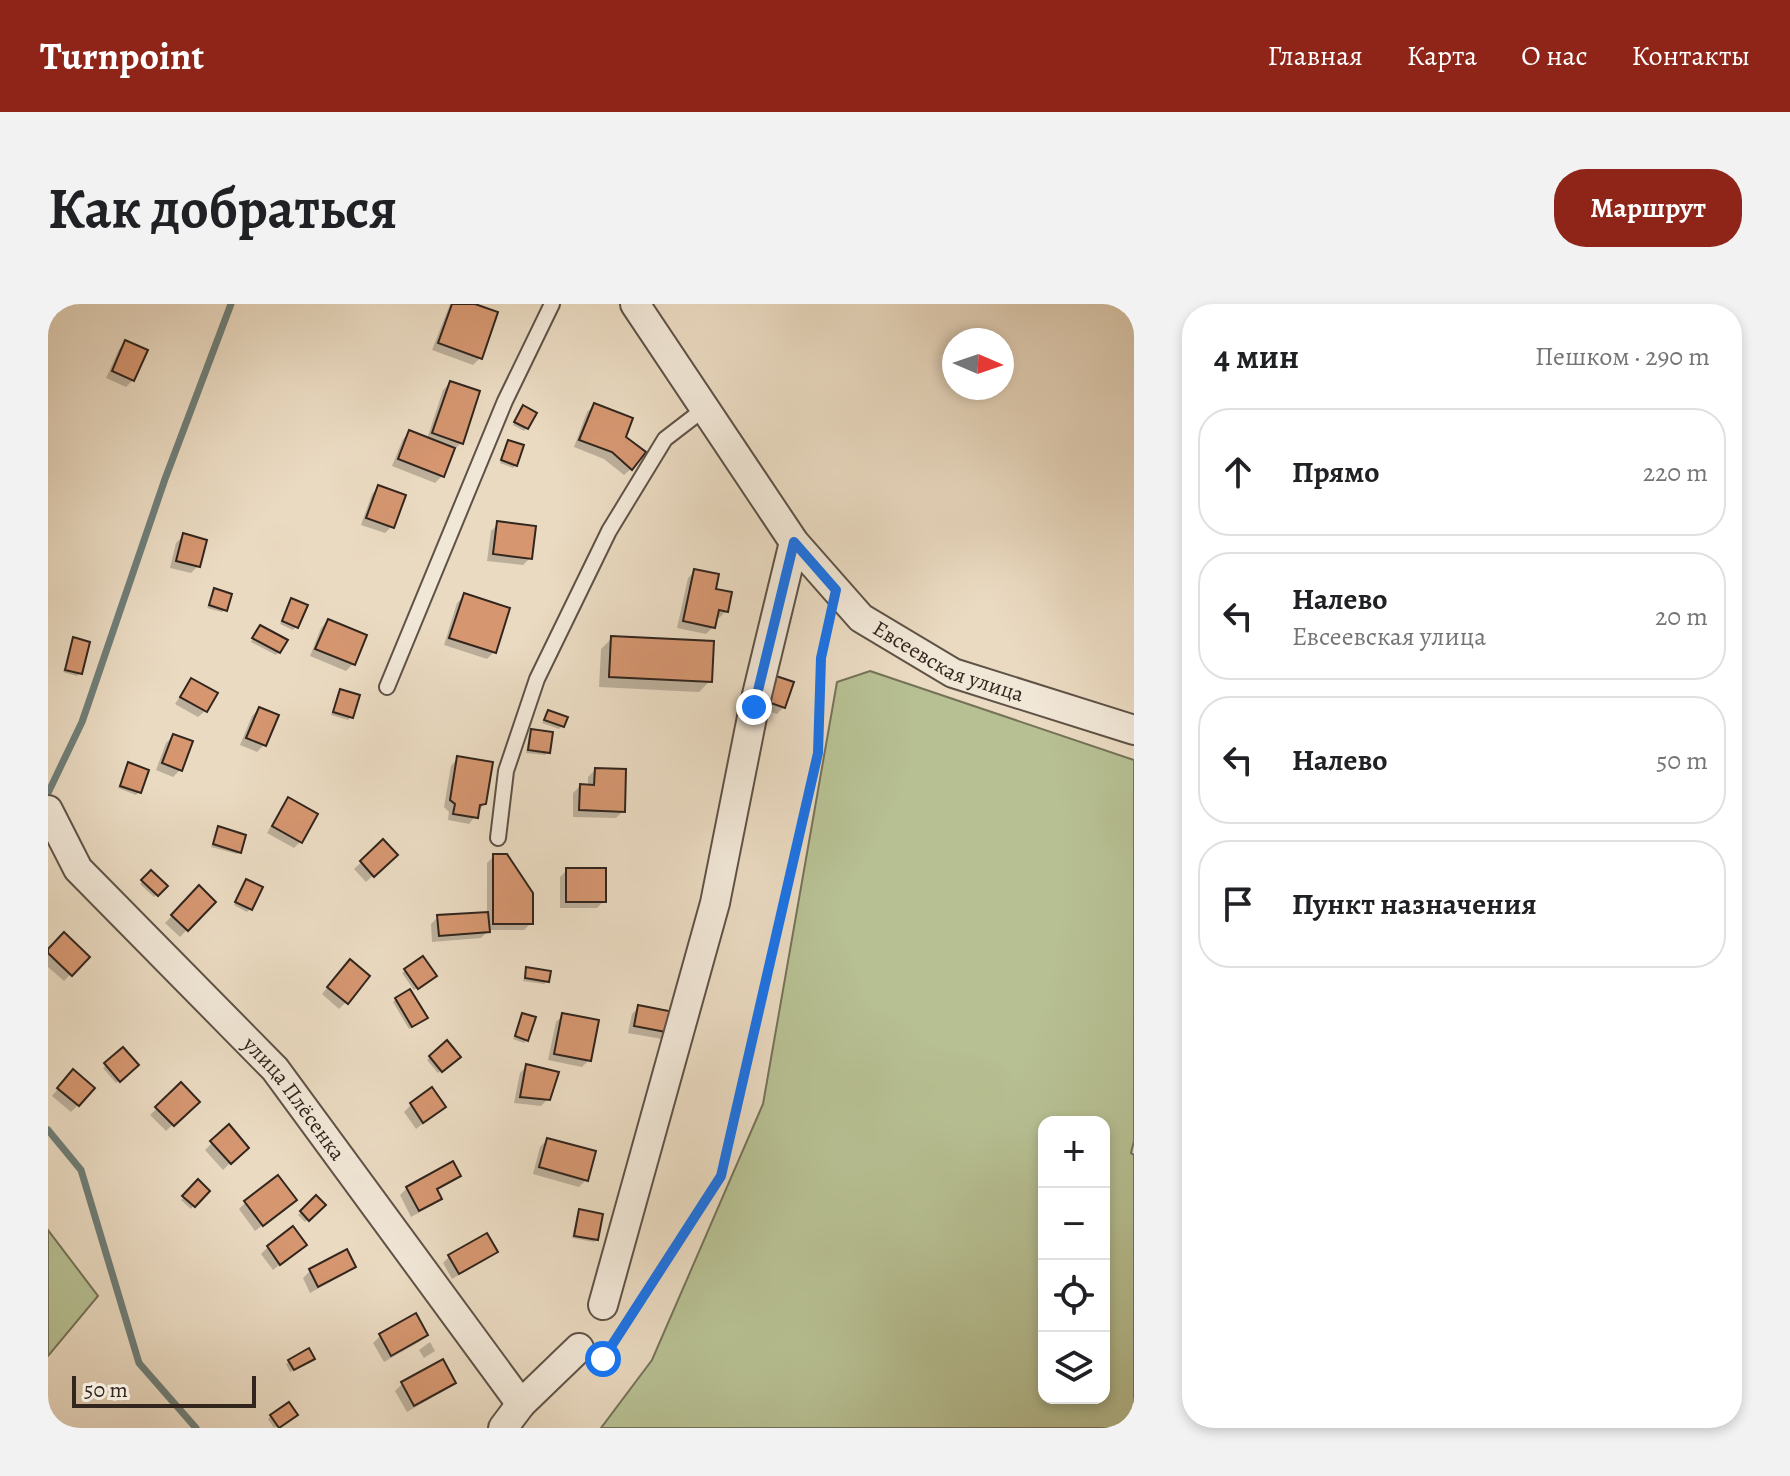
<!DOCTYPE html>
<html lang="ru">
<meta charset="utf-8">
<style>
body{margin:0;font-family:Alegreya,serif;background:#f2f2f2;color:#202124}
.controls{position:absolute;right:24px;bottom:24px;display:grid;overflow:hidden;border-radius:16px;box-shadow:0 4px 12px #0003}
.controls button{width:72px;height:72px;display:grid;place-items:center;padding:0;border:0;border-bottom:2px solid #e0e0e0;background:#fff;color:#202124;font:40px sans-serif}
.compass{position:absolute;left:894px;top:24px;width:72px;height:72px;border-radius:50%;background:#fff;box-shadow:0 4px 12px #0003;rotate:92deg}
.scale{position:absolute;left:24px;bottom:20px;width:184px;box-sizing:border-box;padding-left:8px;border:4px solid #31251d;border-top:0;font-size:22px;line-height:28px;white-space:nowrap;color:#31251d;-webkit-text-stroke:6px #f1e7d7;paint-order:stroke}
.stop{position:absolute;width:24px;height:24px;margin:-18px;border:6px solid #1a73e8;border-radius:50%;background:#fff}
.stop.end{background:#1a73e8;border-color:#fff;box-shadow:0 2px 8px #0008}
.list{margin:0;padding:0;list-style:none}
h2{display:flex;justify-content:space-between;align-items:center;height:104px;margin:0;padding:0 32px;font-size:34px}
h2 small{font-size:26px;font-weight:400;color:#757577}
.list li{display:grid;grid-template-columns:52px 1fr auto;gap:24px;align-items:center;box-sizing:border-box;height:128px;margin:0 16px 16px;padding:0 16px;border:2px solid #e0e0e0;border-radius:32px}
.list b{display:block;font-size:30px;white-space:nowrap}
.list p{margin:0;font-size:26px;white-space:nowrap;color:#757577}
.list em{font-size:26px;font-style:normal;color:#757577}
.icon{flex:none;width:44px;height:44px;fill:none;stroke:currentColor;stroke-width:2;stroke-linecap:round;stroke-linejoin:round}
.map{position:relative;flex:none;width:1086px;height:1124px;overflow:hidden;border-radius:32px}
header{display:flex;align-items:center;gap:48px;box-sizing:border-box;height:112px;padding:0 40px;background:#8f2418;color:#fff}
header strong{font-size:38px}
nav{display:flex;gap:44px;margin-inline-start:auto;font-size:28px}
.intro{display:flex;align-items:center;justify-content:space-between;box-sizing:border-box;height:192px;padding:0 48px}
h1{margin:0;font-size:56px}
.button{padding:20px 36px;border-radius:32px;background:#8f2418;color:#fff;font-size:28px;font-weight:700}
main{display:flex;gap:48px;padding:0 48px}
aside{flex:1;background:#fff;border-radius:32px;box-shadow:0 4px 12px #0003}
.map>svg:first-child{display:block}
.green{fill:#b7c093;stroke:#747258;stroke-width:2;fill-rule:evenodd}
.shadow{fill:#0003}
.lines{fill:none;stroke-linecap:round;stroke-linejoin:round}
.stream{stroke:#6f7e78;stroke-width:7}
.building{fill:#d59670;stroke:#31251d;stroke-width:2}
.service-casing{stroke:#5f5246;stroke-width:18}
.minor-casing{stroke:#5f5246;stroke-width:32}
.path{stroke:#31251d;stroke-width:4;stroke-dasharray:6 4;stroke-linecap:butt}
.service{stroke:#f1e7d7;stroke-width:14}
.minor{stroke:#f1e7d7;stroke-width:28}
.route{stroke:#1a73e8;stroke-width:10}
.labels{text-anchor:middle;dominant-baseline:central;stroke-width:6;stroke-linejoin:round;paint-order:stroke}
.street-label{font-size:22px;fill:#31251d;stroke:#f1e7d7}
</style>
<header>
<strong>Turnpoint</strong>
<nav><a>Главная</a><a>Карта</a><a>О нас</a><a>Контакты</a></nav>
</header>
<div class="intro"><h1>Как добраться</h1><a class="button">Маршрут</a></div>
<main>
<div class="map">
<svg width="1086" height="1124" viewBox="0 0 1086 1124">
<rect width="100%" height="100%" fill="#eadac1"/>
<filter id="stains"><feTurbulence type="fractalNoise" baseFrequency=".0025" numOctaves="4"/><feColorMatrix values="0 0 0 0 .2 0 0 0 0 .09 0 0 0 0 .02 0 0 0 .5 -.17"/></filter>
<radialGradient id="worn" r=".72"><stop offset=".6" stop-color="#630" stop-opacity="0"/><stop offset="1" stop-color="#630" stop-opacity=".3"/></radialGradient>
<g class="green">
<path d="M822,367L1086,456V837L1083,849L1086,851V1124H553L604,1056L715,800L789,378ZM996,818H1056V1094H996Z"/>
<path d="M0,926L50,992L0,1052Z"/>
</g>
<g class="shadow">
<path d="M402,0H421L432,54L425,61L384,46Z"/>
<path d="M78,38L85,76L78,83L58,74L71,45Z"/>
<path d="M402,79L413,139L406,146L394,172L387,179L344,162L355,135L362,128L379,135L395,86Z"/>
<path d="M546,101L575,134L583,165L576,171L556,155L526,143L539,108Z"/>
<path d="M472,107L479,124L476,127L465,121Z"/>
<path d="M461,138L468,161L465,164L452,159Z"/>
<path d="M331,183L344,222L337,229L313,221L324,190Z"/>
<path d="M450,220L482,254L475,261L439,257L443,227Z"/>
<path d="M135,232L150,262L143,269L122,264L128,239Z"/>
<path d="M647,267L665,286L678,307L671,314L668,313L665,323L658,330L629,324L640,274Z"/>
<path d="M167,286L177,306L174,308L159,304Z"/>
<path d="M416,292L446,348L439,355L396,341L409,299Z"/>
<path d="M244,296L248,323L245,326L232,320Z"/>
<path d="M280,317L305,360L298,367L262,352L273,324Z"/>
<path d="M209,326L231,348L228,351L203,338Z"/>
<path d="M564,334L662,377L651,388L551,383L553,345Z"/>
<path d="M26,336L32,369L29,372L15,368Z"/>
<path d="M143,376L157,407L150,413L127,400Z"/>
<path d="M744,379L736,403L729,410L708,403Z"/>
<path d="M292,388L303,413L300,416L283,411Z"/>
<path d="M211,405L228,412L216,441L209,448L192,441L204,412Z"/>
<path d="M500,408L514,422L511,425L494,419Z"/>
<path d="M484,427L500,448L497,451L478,449L481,430Z"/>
<path d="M125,432L132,466L125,473L108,466L118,439Z"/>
<path d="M410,454L437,499L421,520L400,516L401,508L396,503L403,462Z"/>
<path d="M80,461L91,488L88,491L70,484Z"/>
<path d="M547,466L575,507L568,514L525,513V489L532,482H540V473Z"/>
<path d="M241,495L253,537L246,544L219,529L234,502Z"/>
<path d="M171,525L192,548L189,550L163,543Z"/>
<path d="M335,538L347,551L318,578L306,565Z"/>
<path d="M446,552L483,619L476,626H441L433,634L384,638L383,620L390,613L439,610V559Z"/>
<path d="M519,566L556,597L549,604H512V573Z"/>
<path d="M103,569L117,582L106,593L92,580Z"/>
<path d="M196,580L202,605L199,608L186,601Z"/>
<path d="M151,584L166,598L132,633L117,619Z"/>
<path d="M0,647L39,653L16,677L0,663Z"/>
<path d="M295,665L298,698L291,705L274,690Z"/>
<path d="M479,666L499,677L496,680L475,677Z"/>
<path d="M357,667L383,674L366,686L354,669Z"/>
<path d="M348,695L374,717L361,725L345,698Z"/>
<path d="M591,703L621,728L614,735L580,729L584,710Z"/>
<path d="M475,711L479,736L476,739L465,735Z"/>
<path d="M515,711L541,756L534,763L500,756L508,718Z"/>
<path d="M399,739L410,752L390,769L379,756Z"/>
<path d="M75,745L89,761L68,779L55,764Z"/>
<path d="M479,762L500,795L493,802L466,799L472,769Z"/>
<path d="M18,775L30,801L23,808L4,792Z"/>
<path d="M133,781L149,798L118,827L102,811Z"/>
<path d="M363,801L396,803L368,825L356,808Z"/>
<path d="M180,823L199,843L175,866L157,846Z"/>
<path d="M499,836L538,876L531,883L485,870L492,843Z"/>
<path d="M410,872L388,887L392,894L385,901L363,913L352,891L359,884Z"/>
<path d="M150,878L159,887L143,905L133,896Z"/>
<path d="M268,894L275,901L257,918L250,911Z"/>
<path d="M198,898L239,902L207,927L191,905Z"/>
<path d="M532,908L549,935L546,938L524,934L529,911Z"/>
<path d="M256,941L225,966L213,950L220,943Z"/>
<path d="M447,947L440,954L404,975L395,959L401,953Z"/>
<path d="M298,948L306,962L299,969L262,989L255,974L262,967Z"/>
<path d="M378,1031L371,1038L336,1058L325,1039L332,1032Z"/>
<path d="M382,1038L387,1047L376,1054L371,1046Z"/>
<path d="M262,1057L242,1068L238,1060L241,1058Z"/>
<path d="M406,1078L399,1085L359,1108L347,1087L354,1080Z"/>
<path d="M223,1112L244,1114L226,1124L220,1115Z"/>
</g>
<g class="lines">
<g class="stream">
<path d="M0,489L34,418L117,175L183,0"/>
<path d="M0,826L33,866L91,1059L148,1124"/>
</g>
</g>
<g class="building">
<path d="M404,0H427L450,8L434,55L390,39Z"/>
<path d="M77,36L100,46L86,77L64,67Z"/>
<path d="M402,77L432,87L415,140L384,129Z"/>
<path d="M546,99L585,114L578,133L598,148L584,166L564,148L531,136Z"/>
<path d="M475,101L489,109L480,125L466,118Z"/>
<path d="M361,126L407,144L396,173L350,155Z"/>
<path d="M460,136L476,141L469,162L453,156Z"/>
<path d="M330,181L358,191L346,224L318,214Z"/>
<path d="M449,217L488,222L484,255L445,250Z"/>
<path d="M135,229L159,236L152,263L128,257Z"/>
<path d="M646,265L671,270L668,285L684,288L680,308L671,306L667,324L635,317Z"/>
<path d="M166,284L184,290L179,307L161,301Z"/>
<path d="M416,289L462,304L448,349L401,334Z"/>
<path d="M243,294L260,301L250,324L234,317Z"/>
<path d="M280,315L319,331L307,361L267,345Z"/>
<path d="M212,321L240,336L232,349L204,334Z"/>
<path d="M563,332L666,337L664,378L561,373Z"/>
<path d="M25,333L42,338L34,370L17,366Z"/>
<path d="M722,370L746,378L737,404L714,396Z"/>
<path d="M143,374L170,389L159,408L132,393Z"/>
<path d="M292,385L312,391L305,414L285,408Z"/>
<path d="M211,403L231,411L218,442L198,434Z"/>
<path d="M500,406L520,413L516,423L496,416Z"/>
<path d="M483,425L505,428L502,449L480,446Z"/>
<path d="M125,430L145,437L134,467L114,459Z"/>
<path d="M409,452L445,458L438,500L432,501L430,514L405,510L407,500L402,496Z"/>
<path d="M80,458L101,466L93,489L72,482Z"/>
<path d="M547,464L578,465L577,508L531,506L532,480L546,481Z"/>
<path d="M240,493L270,510L254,539L224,522Z"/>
<path d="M170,522L198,531L193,549L165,540Z"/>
<path d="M335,535L350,551L326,573L312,557Z"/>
<path d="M445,550H459L485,589V620H445Z"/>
<rect x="518" y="564" width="40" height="34"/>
<path d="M103,566L120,582L110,592L93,576Z"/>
<path d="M198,575L215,583L204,606L187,598Z"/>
<path d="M151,581L168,598L140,627L123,611Z"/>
<path d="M440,608L442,628L391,632L389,611Z"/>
<path d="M16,628L42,653L24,672L0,649V645Z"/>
<path d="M375,652L389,672L370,685L356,665Z"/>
<path d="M302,655L322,672L300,700L279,683Z"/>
<path d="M478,663L503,667L501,678L477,674Z"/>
<path d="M362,685L380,714L364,723L347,694Z"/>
<path d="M590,701L626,708L623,729L586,722Z"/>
<path d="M474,709L488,713L480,737L467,732Z"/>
<path d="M514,709L551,716L543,757L506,750Z"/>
<path d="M399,736L413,753L394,768L381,752Z"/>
<path d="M75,743L91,761L72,778L56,759Z"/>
<path d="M478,760L511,768L502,796L472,793Z"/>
<path d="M25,765L47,784L31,802L9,784Z"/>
<path d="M133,778L152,798L126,822L107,803Z"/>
<path d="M384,783L398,803L375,819L362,799Z"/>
<path d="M181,820L201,844L183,860L162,837Z"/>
<path d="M499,834L548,847L540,877L491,863Z"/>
<path d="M405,857L413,872L389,885L394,895L371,907L358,883Z"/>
<path d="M230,871L249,896L215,922L196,897Z"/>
<path d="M150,875L162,887L147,903L134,892Z"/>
<path d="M268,891L278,901L261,917L252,907Z"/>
<path d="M531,905L555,910L550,936L526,932Z"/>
<path d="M245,922L259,941L232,961L219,942Z"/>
<path d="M439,929L450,948L411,970L400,951Z"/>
<path d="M299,945L308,963L270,983L261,965Z"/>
<path d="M368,1009L380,1031L343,1052L331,1030Z"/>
<path d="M261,1044L267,1055L246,1066L240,1056Z"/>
<path d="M395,1055L408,1079L366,1102L353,1078Z"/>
<path d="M241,1098L250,1111L231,1124L222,1111Z"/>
</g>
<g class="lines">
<defs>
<g id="service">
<path d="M339,383L457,97L504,0"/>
<path d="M450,534L458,467L489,375L561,227L617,135L656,105"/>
</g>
<g id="minor">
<path id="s1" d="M587,0L746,238L813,314L905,369L1086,426"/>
<path id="s2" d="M0,506L30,565L227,765L473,1100"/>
<path d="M555,1001L667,599L706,403L746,238"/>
<path d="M455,1124L473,1100L531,1044"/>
</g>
</defs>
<use href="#service" class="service-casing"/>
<use href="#minor" class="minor-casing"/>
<path class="path" d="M557,1052L673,872L770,449L773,354L781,319"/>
<use href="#service" class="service"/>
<use href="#minor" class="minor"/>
</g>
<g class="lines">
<path class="route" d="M555,1055L673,872L770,449L773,354L788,286L746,238L706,403"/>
</g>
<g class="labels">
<g class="street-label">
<text stroke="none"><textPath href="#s1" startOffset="486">Евсеевская улица</textPath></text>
<text stroke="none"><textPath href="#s2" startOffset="382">улица Плёсенка</textPath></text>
</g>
</g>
<rect width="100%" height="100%" filter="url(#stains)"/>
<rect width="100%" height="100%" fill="url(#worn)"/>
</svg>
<div class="controls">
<button>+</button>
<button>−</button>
<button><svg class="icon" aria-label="locate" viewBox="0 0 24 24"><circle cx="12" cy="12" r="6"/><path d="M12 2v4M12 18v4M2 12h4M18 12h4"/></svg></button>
<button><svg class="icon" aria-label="layers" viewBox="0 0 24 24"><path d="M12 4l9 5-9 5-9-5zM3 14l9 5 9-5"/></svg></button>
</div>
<svg class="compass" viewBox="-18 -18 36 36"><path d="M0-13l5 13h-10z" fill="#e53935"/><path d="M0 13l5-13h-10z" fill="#757577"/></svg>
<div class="scale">50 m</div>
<div class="stop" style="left:555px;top:1055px"></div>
<div class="stop end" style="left:706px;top:403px"></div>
</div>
<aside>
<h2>4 мин<small>Пешком · 290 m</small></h2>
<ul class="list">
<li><svg class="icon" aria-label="ahead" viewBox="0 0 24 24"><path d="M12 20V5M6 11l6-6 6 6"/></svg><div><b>Прямо</b></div><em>220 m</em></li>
<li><svg class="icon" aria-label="left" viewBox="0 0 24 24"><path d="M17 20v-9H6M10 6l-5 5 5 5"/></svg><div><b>Налево</b><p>Евсеевская улица</p></div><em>20 m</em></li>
<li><svg class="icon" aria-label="left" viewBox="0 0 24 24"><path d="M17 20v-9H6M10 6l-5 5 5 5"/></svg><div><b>Налево</b></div><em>50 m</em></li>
<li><svg class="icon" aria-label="arrive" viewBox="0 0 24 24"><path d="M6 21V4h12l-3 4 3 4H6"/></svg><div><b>Пункт назначения</b></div></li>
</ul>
</aside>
</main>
